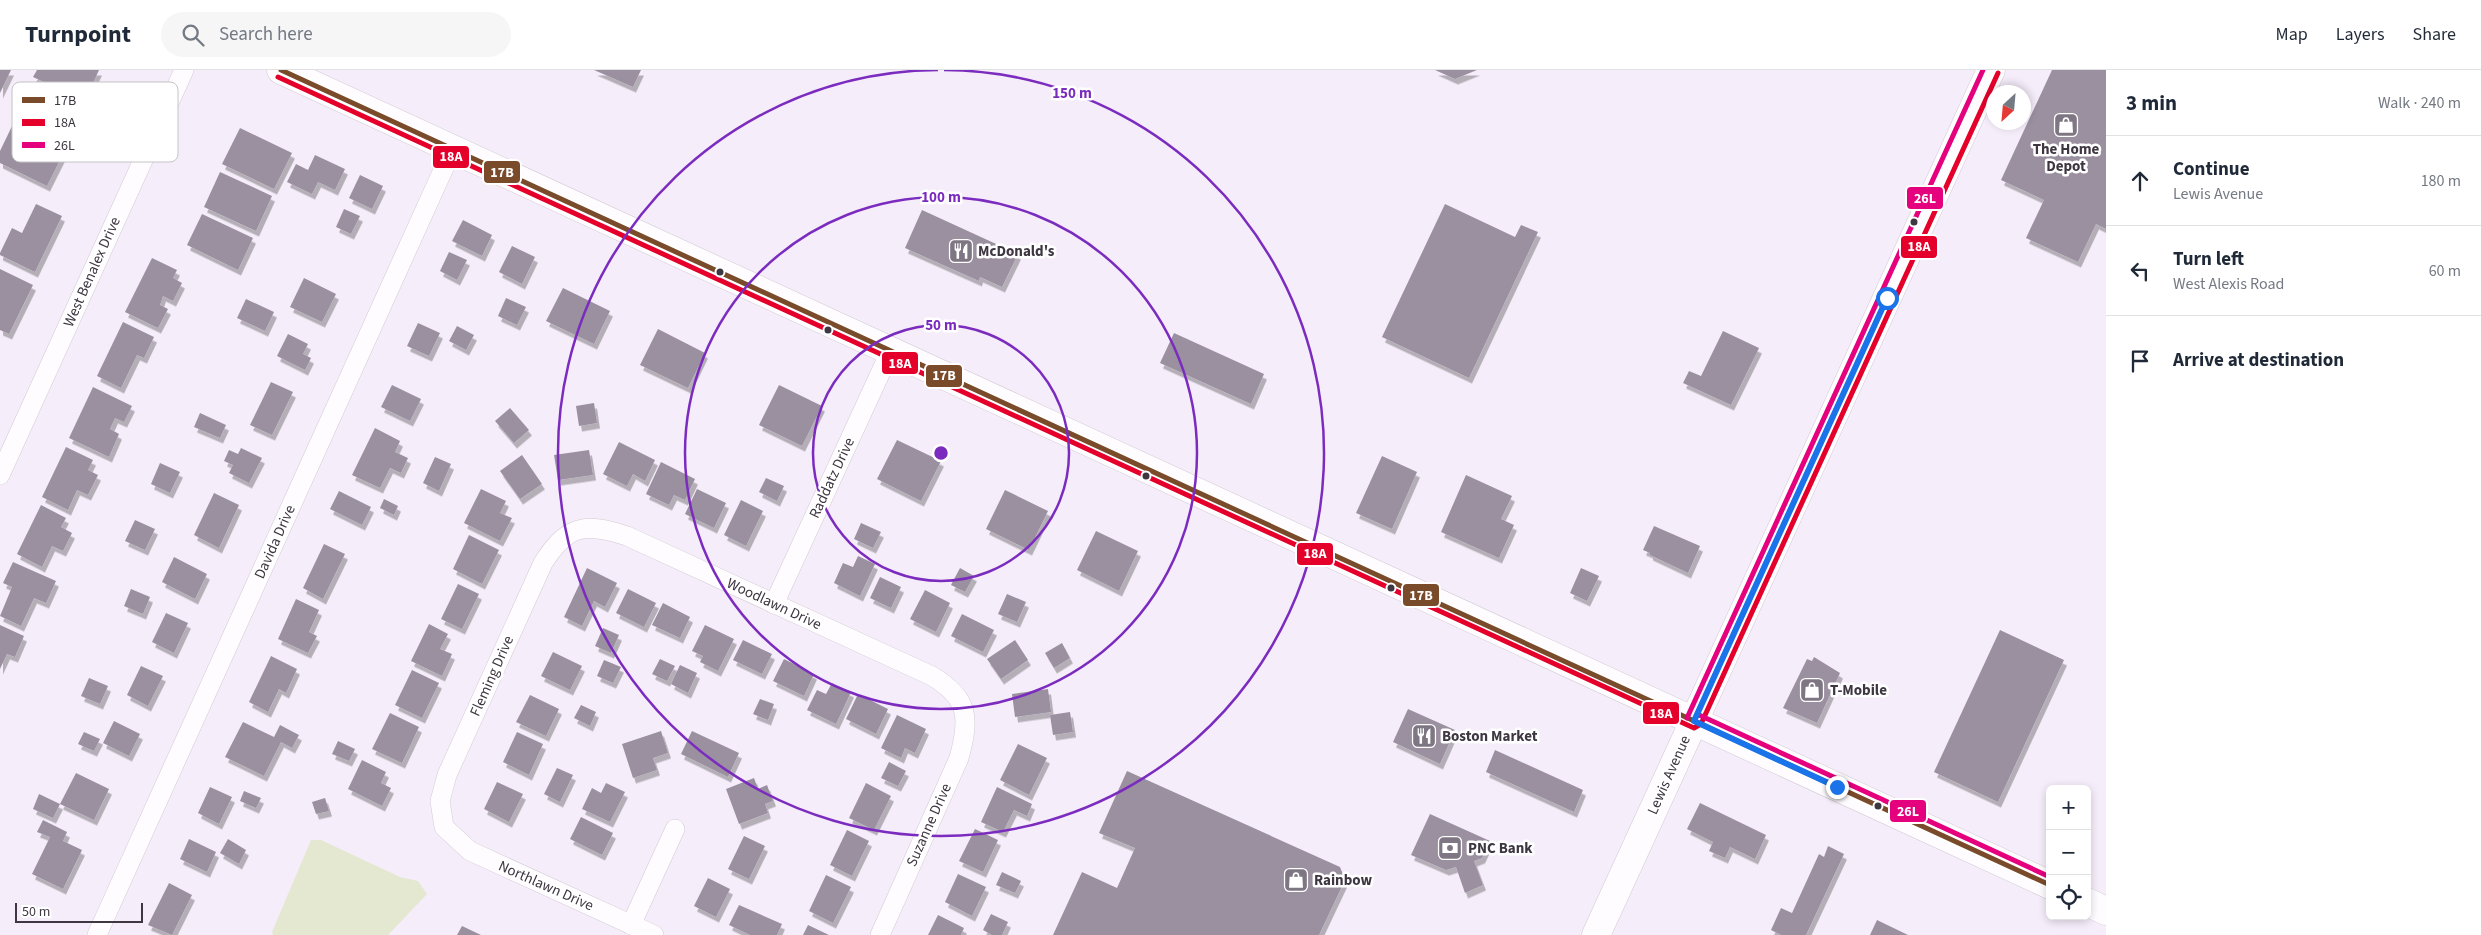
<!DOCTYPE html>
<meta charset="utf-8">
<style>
body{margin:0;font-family:"Source Sans 3",sans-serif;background:#f6f6f7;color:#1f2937}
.controls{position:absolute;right:15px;bottom:15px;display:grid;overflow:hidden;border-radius:8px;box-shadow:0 2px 8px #0003}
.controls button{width:45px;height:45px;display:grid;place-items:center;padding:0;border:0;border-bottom:1px solid #e0e1e3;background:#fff;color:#1f2937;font:25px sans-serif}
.compass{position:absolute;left:1986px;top:15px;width:45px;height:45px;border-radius:50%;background:#fff;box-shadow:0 2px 8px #0003;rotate:206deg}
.scale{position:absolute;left:15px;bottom:12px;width:128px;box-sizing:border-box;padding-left:5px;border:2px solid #3e3641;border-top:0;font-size:14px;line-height:18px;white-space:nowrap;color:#3e3641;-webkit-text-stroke:4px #fff;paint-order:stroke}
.stop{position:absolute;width:15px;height:15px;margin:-11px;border:4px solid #1a73e8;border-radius:50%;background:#fff}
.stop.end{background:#1a73e8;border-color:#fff;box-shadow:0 1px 5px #0008}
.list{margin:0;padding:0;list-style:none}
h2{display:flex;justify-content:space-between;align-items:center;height:65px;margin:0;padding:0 20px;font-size:21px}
h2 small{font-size:16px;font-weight:400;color:#747a83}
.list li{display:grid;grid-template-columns:32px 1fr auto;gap:15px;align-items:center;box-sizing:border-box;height:90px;padding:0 20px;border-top:1px solid #e0e1e3}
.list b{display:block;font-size:19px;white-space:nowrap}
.list p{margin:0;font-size:16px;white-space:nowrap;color:#747a83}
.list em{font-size:16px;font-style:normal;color:#747a83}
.icon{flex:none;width:28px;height:28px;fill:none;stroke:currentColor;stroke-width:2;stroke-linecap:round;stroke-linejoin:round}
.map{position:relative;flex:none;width:2106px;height:865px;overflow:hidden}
header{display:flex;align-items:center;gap:30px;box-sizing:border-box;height:70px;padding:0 25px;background:#fff;border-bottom:1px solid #e0e1e3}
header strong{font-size:24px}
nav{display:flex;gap:28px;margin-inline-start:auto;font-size:18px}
.search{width:350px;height:45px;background:#f6f6f7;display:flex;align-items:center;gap:12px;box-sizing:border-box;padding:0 18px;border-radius:28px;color:#747a83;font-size:19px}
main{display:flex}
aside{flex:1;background:#fff}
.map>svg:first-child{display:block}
.green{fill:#e4e8d1}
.building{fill:#9b90a0;filter:url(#shadow)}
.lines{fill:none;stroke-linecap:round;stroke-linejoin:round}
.street-casing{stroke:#d1cad5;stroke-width:20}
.secondary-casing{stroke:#d1cad5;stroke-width:29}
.primary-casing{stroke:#d1cad5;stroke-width:29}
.street{stroke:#fefcfe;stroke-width:19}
.secondary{stroke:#fefcfe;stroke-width:28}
.primary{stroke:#fefcfe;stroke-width:28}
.bus-1-casing{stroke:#fff;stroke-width:9}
.bus-2-casing{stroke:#fff;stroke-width:9}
.bus-3-casing{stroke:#fff;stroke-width:9}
.bus-1{stroke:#7a4b2a;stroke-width:5}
.bus-2{stroke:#e4002b;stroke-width:5}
.bus-3{stroke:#e5007d;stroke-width:5}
.route{stroke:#1a73e8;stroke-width:6}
.ring{fill:none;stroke:#7b2cbf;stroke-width:2.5}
.bus-dot{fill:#3e3641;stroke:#fff;stroke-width:2}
.labels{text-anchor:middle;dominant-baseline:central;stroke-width:5;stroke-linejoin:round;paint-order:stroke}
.poi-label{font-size:15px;font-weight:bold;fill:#3e3641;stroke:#fff;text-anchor:start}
.street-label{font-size:15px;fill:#3e3641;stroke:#fff}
.key{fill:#fff;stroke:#c5c3c6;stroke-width:1}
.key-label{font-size:14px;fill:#3e3641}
.centre{fill:#7b2cbf;stroke:#fff;stroke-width:2.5}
.ring-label{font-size:15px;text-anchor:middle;font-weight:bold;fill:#7b2cbf;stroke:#fff;stroke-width:5;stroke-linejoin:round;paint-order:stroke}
.line-badge{stroke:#fff;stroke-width:2}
.badge-label{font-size:14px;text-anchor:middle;font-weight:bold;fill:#fff}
</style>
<header>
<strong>Turnpoint</strong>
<div class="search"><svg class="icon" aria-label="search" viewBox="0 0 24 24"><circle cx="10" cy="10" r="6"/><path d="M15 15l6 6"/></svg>Search here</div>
<nav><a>Map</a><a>Layers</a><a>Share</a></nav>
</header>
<main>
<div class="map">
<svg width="2106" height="865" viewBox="0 0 2106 865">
<defs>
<filter id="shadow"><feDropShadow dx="3" dy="5.5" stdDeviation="0" flood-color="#0004"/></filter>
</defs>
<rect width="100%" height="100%" fill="#f6edfa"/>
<path class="green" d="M311,770H321L400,807L418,811L427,824L388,865H273L272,862Z"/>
<g class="building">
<path d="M0,0H11L0,23Z"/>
<path d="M37,0H99L85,31L33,7Z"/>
<path d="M594,0H641L633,17Z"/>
<path d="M1435,0H1477L1455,9Z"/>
<path d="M2052,0H2106V159L2096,154L2078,192L2026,168L2044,130L2001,110Z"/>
<path d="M13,54L65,80L47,116L0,93V81Z"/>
<path d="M240,58L292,83L274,119L222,94Z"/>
<path d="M315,85L345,99L335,120L318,112L312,124L287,112L296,94L308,100Z"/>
<path d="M220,102L272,126L256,161L204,137Z"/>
<path d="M360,105L383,116L372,139L349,128Z"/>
<path d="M36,134L62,146L35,202L0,185V183L12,158L22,163Z"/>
<path d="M1445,134L1515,167L1521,155L1538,162L1469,308L1382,267Z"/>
<path d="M344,139L360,146L351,164L336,157Z"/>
<path d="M922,140L1018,184L1002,217L980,207L979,211L905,178Z"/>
<path d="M202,144L253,168L238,200L187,175Z"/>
<path d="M463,150L492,165L482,186L452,171Z"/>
<path d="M512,176L535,187L522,214L499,202Z"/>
<path d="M449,182L467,190L457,210L440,201Z"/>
<path d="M152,188L177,200L173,208L182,213L173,231L163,226L160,235L168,239L158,258L125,242Z"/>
<path d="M0,199L33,215L9,264L0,260Z"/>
<path d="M304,208L336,224L322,252L290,237Z"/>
<path d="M563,218L610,241L594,274L546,251Z"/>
<path d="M506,228L526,237L517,255L498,246Z"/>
<path d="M246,229L274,242L265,261L237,248Z"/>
<path d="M123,252L154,267L144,288L137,285L121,318L97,306Z"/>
<path d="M418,253L440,263L429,286L407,276Z"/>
<path d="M457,256L474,265L466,280L449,271Z"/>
<path d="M658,259L705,283L688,318L640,295Z"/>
<path d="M1723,261L1759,278L1731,335L1683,313L1689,301L1701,306Z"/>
<path d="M1174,263L1264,304L1251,334L1160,293Z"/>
<path d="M288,264L308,274L303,284L311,288L305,300L277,286Z"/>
<path d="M271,312L293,322L272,365L250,355Z"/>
<path d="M392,315L421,329L410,351L381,337Z"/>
<path d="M779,315L822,336L802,376L759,355Z"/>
<path d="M93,317L132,336L124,352L115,348L110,359L119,364L109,387L69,368Z"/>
<path d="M594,333L597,353L579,356L576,336Z"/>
<path d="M510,338L529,360L514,373L495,351Z"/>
<path d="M200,343L226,355L220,368L194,357Z"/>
<path d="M375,358L400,371L395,382L408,388L401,403L390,398L380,418L352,405Z"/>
<path d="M897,370L941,391L921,431L877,409Z"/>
<path d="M619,372L655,390L645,411L633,404L627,416L603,404Z"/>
<path d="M66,377L93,390L88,400L98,405L88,425L77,420L68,440L42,427Z"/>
<path d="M241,378L262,388L249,413L229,403L233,395L224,391L229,380L238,384Z"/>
<path d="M589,380L593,405L558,410L554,385Z"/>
<path d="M522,385L542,414L520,429L500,401Z"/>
<path d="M1382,386L1417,402L1392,459L1356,443Z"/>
<path d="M435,387L451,394L439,421L423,413Z"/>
<path d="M661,392L695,409L685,430L674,425L669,435L646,424Z"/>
<path d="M160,393L180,402L170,423L151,414Z"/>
<path d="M1466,405L1512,426L1501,449L1514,455L1499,488L1441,462Z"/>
<path d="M766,408L784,416L777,431L759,422Z"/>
<path d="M481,419L506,431L500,443L512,448L500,471L464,453Z"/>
<path d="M697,419L726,433L714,458L685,444Z"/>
<path d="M1005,420L1048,441L1029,480L986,459Z"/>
<path d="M339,421L371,437L362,455L330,439Z"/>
<path d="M214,423L239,435L219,478L194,465Z"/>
<path d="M384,429L398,436L394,445L380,438Z"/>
<path d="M741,430L763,441L746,476L724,465Z"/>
<path d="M41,435L66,448L61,457L72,463L63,481L52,476L42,497L17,484Z"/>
<path d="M135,450L155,459L145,480L125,471Z"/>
<path d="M861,453L881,462L873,478L854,469Z"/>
<path d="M1654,456L1700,476L1688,503L1650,485V483L1643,480Z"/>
<path d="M1096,461L1138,481L1119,521L1077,500Z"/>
<path d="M469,465L499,480L482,514L453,499Z"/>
<path d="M324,474L345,484L323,529L303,518Z"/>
<path d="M858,486L875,494L860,526L834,513L843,493L853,497Z"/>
<path d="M174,487L207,504L195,529L162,512Z"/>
<path d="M13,492L56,511L46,533L34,528L21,556L0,546L12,517L3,513Z"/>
<path d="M587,498L617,513L605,537L594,531L582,556L564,547Z"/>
<path d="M960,498L974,506L965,522L951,515Z"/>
<path d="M1581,498L1599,506L1587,531L1570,523Z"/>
<path d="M880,507L901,517L891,538L870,528Z"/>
<path d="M458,514L479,524L462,559L441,549Z"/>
<path d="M131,519L150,527L143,544L124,536Z"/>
<path d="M628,519L656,533L644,557L616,543Z"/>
<path d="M925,520L950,533L936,562L910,549Z"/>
<path d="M1007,524L1026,532L1017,552L998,544Z"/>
<path d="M296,529L319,540L309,562L317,566L308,583L278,569Z"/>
<path d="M663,533L690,547L680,568L652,555Z"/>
<path d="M166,543L188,553L174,583L152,572Z"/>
<path d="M962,544L994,560L983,582L951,566Z"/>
<path d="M429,554L448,564L440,579L452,584L442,606L411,591Z"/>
<path d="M0,555L24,566L15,587L7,584L0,599Z"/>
<path d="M705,555L734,569L718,601L700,592L703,586L692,581Z"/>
<path d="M603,558L619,565L611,583L595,576Z"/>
<path d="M2000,560L2064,590L1998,732L1934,702Z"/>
<path d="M743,570L772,584L762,604L733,590Z"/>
<path d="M1015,570L1028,590L1001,609L987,589Z"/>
<path d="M1062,573L1070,588L1054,598L1045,583Z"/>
<path d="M553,582L582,596L570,620L541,606Z"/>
<path d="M271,586L297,599L286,623L279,619L268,642L249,632Z"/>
<path d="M1814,587L1840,603L1817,653L1783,638L1807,589L1812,591Z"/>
<path d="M660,589L675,596L667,611L652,604Z"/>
<path d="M784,589L814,604L804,626L773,611Z"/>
<path d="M604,590L621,597L613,613L597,606Z"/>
<path d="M680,595L697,603L688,623L671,614Z"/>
<path d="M141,596L163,606L148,636L127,625Z"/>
<path d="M412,600L439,613L422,648L395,635Z"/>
<path d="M89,608L108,616L100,634L81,626Z"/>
<path d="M832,613L851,622L836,654L807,640L817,620L826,624Z"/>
<path d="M1048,619L1051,642L1015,647L1012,624Z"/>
<path d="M858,624L888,639L876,664L846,649Z"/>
<path d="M530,625L559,639L546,666L516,652Z"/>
<path d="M760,629L774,634L768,650L753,644Z"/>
<path d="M581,635L596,642L590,656L574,648Z"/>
<path d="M1408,639L1455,660L1440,694L1393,672Z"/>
<path d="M1070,642L1073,662L1053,665L1050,645Z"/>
<path d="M390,643L419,657L402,693L372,679Z"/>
<path d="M897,645L926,659L915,683L905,678L901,688L881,678Z"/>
<path d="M114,651L140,664L129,686L103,673Z"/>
<path d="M243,652L274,667L280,655L299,665L292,678L281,672L264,706L225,687Z"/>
<path d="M661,661L668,683L653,688L657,700L633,708L622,674Z"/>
<path d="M692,661L739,683L728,707L681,684Z"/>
<path d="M84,662L100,669L94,681L78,674Z"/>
<path d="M517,662L543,674L529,705L503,692Z"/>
<path d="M338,671L355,679L349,691L332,684Z"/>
<path d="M1018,674L1047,688L1029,725L1000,710Z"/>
<path d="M1495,680L1583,720L1574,742L1486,702Z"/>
<path d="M362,690L386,702L381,713L391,718L382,736L348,719Z"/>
<path d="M889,692L906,701L898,716L881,708Z"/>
<path d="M557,698L573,705L560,732L544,724Z"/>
<path d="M1127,701L1340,797L1345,810L1319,865H1053L1082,802L1117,818L1135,778L1099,763Z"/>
<path d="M76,703L109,719L94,750L60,734Z"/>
<path d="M754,708L758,719L767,715L773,731L765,734L768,743L739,754L726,719Z"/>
<path d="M497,712L523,724L509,752L484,739Z"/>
<path d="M606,713L625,722L610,752L582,739L592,718L601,723Z"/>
<path d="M866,713L891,726L874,760L849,748Z"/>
<path d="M210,717L232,727L219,754L198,743Z"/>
<path d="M997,717L1032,734L1027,746L1014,740L1003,762L981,752Z"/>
<path d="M244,721L261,728L256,738L240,731Z"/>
<path d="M39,724L60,734L53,748L33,739Z"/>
<path d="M325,728L329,741L316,744L312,732Z"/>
<path d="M1700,733L1766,765L1755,789L1730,777L1725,788L1709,781L1713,772L1687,759Z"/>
<path d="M1430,744L1490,771L1482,788L1474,791L1483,815L1465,823L1456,797L1446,800L1411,785Z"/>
<path d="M581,747L613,763L602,785L570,769Z"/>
<path d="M43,750L67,762L63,771L82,780L63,819L32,804L50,767L37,762Z"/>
<path d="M975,759L998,770L983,802L959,791Z"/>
<path d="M847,760L869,771L852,806L830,795Z"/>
<path d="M744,766L765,776L749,809L728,799Z"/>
<path d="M189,769L216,782L207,802L180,789Z"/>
<path d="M228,769L246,780L239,794L220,783Z"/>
<path d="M1828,776L1844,784L1806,865H1781L1771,860L1781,838L1792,843L1819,784L1824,787Z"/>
<path d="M1002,802L1021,811L1015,823L996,815Z"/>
<path d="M958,804L986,817L972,846L945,832Z"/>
<path d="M826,805L851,817L833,853L809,841Z"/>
<path d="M708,808L730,819L716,847L694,836Z"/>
<path d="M169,813L192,825L172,865L148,855Z"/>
<path d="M739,835L782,854L777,865H750L729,855Z"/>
<path d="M991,844L1008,852L1002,865H992L983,860Z"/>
<path d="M938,845L964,858L961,865H928Z"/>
<path d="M1877,850L1908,865H1870Z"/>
<path d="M808,855L829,865H803Z"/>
<path d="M462,856L481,865H457Z"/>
</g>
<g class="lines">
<defs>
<g id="street">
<path d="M0,405L184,0"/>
<path d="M774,534L890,282"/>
<path d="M631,855L675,759"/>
<path d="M97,865L453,78"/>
<path d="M654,865L470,781L444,757L440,731L447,705L543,493C567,455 585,452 627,466L932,606C969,628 970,648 959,688L880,865"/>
</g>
<path id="secondary" d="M1596,865L1694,651"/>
<g id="primary">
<path d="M281,0L2050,815"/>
<path d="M1694,651L1991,0"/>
<path d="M2087,832L2106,841"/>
</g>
</defs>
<use href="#street" class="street-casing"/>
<use href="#secondary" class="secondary-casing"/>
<use href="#primary" class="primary-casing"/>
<use href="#street" class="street"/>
<use href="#secondary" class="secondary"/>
<use href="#primary" class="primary"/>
<defs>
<path id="bus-1" d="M281,0L2050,815"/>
<path id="bus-2" d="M278,7L1694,658L1701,654L1998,3"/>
<g id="bus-3">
<path d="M1697,644L2050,807"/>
<path d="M1687,648L1983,0"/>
</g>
</defs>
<use href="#bus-1" class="bus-1-casing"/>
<use href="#bus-2" class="bus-2-casing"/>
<use href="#bus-3" class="bus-3-casing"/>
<use href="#bus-1" class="bus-1"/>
<use href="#bus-2" class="bus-2"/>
<use href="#bus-3" class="bus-3"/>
</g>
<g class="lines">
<path class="route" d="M1837,717L1694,651L1887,228"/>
</g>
<g class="ring">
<circle cx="941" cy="383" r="128"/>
<circle cx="941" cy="383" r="256"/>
<path d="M944 0A383 383 0 1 1 938 0"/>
</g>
<defs>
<symbol id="shop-square" viewBox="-11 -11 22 22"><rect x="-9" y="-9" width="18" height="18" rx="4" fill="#7e7682" stroke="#fff"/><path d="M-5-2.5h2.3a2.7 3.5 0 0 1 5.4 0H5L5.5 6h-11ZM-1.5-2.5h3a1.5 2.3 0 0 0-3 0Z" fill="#fff"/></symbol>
<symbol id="restaurant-square" viewBox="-11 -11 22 22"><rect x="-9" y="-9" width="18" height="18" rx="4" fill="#7e7682" stroke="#fff"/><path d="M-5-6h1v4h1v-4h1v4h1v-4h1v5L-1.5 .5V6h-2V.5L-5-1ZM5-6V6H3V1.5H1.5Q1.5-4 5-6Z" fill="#fff"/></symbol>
<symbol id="bank-square" viewBox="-11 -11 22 22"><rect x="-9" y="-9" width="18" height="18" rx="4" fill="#7e7682" stroke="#fff"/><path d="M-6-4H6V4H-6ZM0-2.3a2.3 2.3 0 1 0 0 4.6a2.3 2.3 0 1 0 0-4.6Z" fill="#fff"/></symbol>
</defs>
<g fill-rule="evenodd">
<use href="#shop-square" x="2052" y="41" width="28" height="28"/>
<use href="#restaurant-square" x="947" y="167" width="28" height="28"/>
<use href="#shop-square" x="1798" y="606" width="28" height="28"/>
<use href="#restaurant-square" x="1410" y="652" width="28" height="28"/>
<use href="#bank-square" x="1436" y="764" width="28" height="28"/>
<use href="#shop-square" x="1282" y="796" width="28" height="28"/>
</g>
<g class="bus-dot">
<circle cx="1914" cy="152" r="4.5"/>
<circle cx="720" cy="202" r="4.5"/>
<circle cx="828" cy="260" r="4.5"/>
<circle cx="1146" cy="406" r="4.5"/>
<circle cx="1391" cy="518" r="4.5"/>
<circle cx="1878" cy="736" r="4.5"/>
</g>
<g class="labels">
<g class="poi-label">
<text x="2066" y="79" text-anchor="middle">The Home<tspan x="2066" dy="17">Depot</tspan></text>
<text x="978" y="181">McDonald's</text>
<text x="1830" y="620">T-Mobile</text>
<text x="1442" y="666">Boston Market</text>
<text x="1468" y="778">PNC Bank</text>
<text x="1314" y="810">Rainbow</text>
</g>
<g class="street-label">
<text transform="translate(92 202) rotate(-66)">West Benalex Drive</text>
<text transform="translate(832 408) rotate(-65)">Raddatz Drive</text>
<text transform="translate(275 472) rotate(-66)">Davida Drive</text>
<text transform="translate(774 534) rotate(25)">Woodlawn Drive</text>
<text transform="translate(492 606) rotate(-66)">Fleming Drive</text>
<text transform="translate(1669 705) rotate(-66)">Lewis Avenue</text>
<text transform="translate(929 755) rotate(-66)">Suzanne Drive</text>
<text transform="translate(546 816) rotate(24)">Northlawn Drive</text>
</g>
</g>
<rect x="12" y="12" width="166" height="80" rx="8" class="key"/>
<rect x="22" y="27" width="23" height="6" fill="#7a4b2a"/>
<rect x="22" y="49" width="23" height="7" fill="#e4002b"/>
<rect x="22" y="72" width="23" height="6" fill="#e5007d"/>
<g class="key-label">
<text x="54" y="35">17B</text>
<text x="54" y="57">18A</text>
<text x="54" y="80">26L</text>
</g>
<circle cx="941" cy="383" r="8" class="centre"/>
<g class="ring-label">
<text x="1072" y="28">150 m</text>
<text x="941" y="132">100 m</text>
<text x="941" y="260">50 m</text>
</g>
<g class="line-badge">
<rect x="432" y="75" width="38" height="24" rx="5" fill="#e4002b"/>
<rect x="483" y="90" width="38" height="24" rx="5" fill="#7a4b2a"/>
<rect x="1906" y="116" width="38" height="24" rx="5" fill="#e5007d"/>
<rect x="1900" y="165" width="38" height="24" rx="5" fill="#e4002b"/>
<rect x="881" y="281" width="38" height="24" rx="5" fill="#e4002b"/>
<rect x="925" y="294" width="38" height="24" rx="5" fill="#7a4b2a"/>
<rect x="1296" y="472" width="38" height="24" rx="5" fill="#e4002b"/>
<rect x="1402" y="513" width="38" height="24" rx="5" fill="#7a4b2a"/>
<rect x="1642" y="631" width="38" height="24" rx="5" fill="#e4002b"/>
<rect x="1889" y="729" width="38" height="24" rx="5" fill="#e5007d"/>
</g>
<g class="badge-label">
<text x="451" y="91">18A</text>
<text x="502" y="107">17B</text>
<text x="1925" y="133">26L</text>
<text x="1919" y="181">18A</text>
<text x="900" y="298">18A</text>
<text x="944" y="310">17B</text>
<text x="1315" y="488">18A</text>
<text x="1421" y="530">17B</text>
<text x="1661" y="648">18A</text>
<text x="1908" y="746">26L</text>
</g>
</svg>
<div class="controls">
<button>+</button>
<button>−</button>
<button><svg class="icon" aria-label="locate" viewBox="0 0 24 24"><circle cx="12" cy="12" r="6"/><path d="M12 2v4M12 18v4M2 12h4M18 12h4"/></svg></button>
</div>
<svg class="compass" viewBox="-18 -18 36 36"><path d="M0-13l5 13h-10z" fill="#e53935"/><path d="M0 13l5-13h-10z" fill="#747a83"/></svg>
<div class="scale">50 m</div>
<div class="stop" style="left:1887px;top:228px"></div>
<div class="stop end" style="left:1837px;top:717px"></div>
</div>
<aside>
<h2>3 min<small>Walk · 240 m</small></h2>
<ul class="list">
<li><svg class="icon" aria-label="ahead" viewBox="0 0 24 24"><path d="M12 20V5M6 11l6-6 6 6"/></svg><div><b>Continue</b><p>Lewis Avenue</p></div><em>180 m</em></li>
<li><svg class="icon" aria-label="left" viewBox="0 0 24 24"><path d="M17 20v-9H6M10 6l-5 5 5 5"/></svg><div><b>Turn left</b><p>West Alexis Road</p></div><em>60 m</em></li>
<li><svg class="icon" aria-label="arrive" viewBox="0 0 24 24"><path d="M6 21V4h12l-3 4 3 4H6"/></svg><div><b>Arrive at destination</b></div></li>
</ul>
</aside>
</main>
